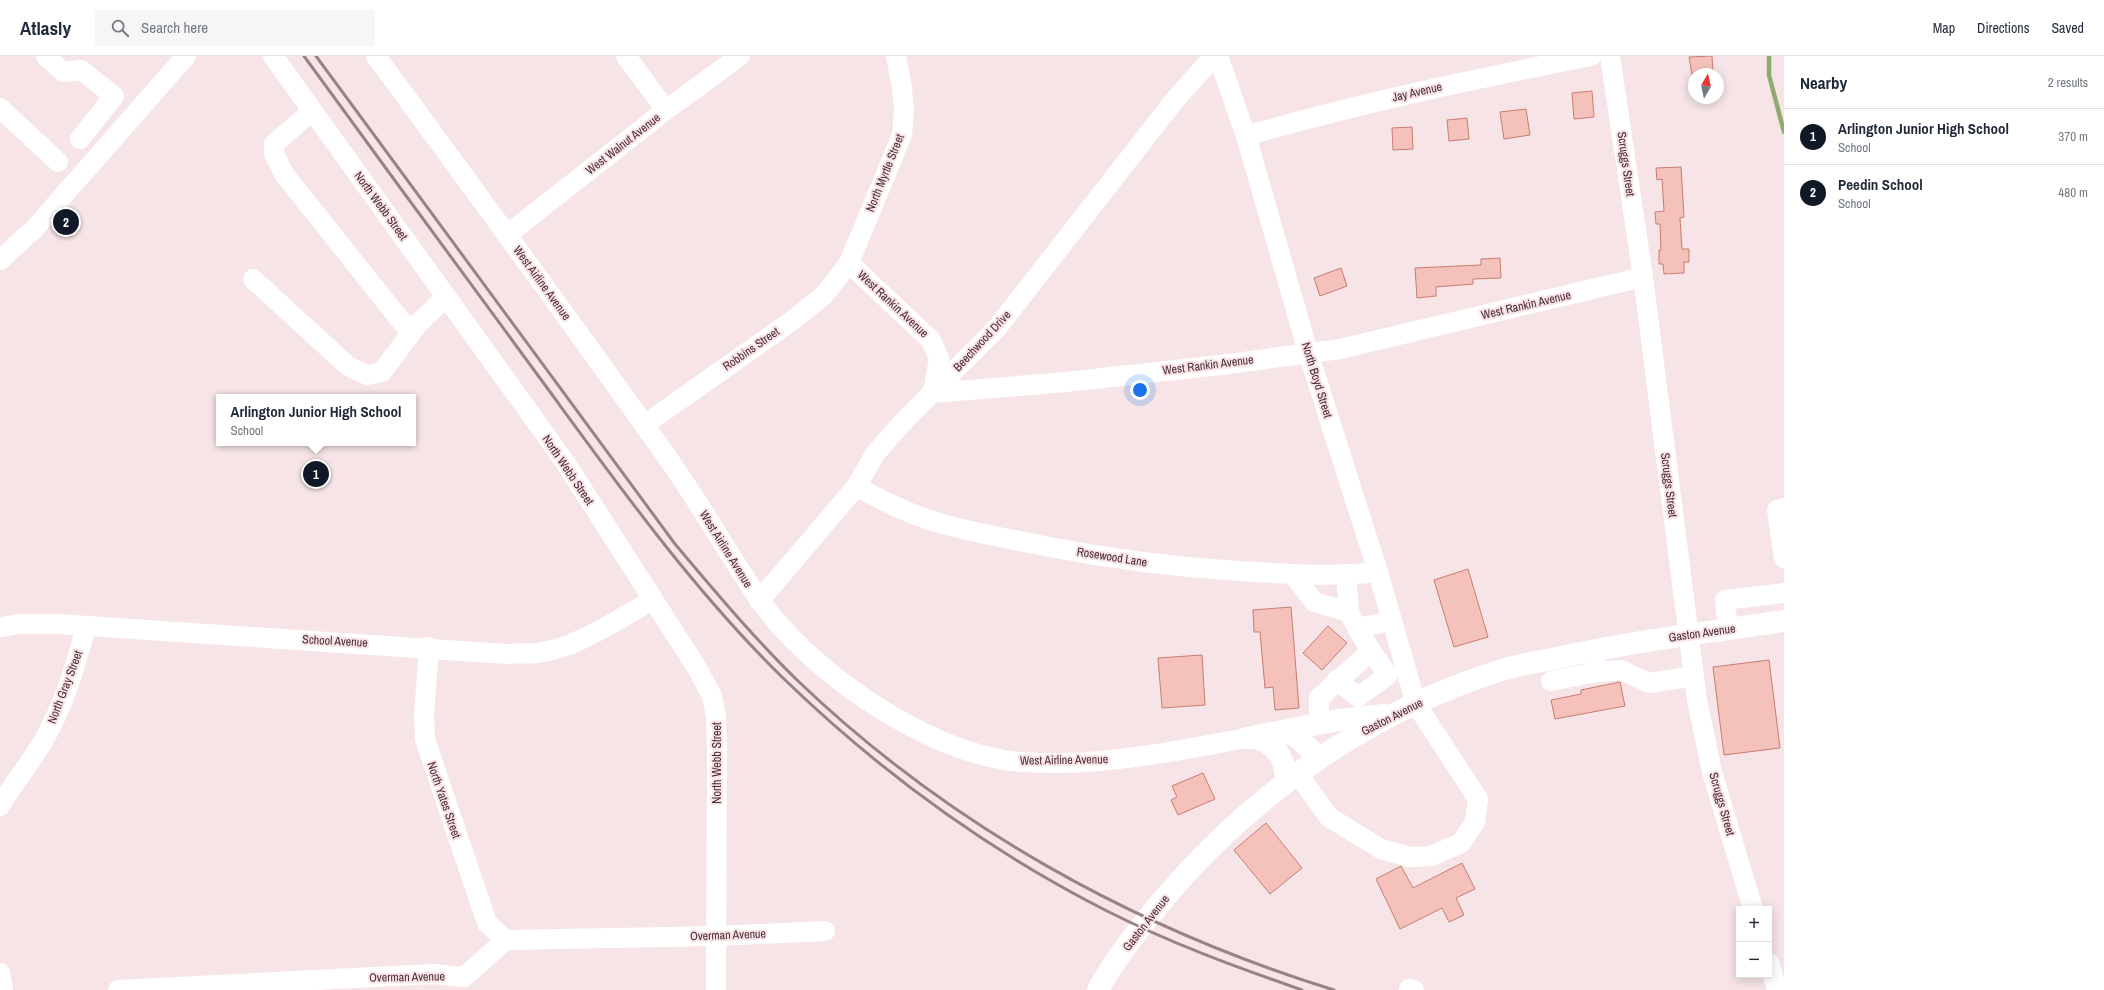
<!DOCTYPE html>
<meta charset="utf-8">
<style>
body{margin:0;font-family:"Archivo Narrow",sans-serif;background:#f6f6f7;color:#1f2937}
.controls{position:absolute;right:12px;bottom:12px;display:grid;overflow:hidden;border-radius:0px;box-shadow:0 2px 10px #0003}
.controls button{width:36px;height:36px;display:grid;place-items:center;padding:0;border:0;border-bottom:1px solid #e0e1e3;background:#fff;color:#1f2937;font:20px sans-serif}
.compass{position:absolute;left:1688px;top:12px;width:36px;height:36px;border-radius:50%;background:#fff;box-shadow:0 2px 10px #0003;rotate:9deg}
.you{position:absolute;left:1140px;top:334px;width:14px;height:14px;margin:-10px;border:3px solid #fff;border-radius:50%;background:#1a73e8;box-shadow:0 0 0 6px #1a73e833}
.badge{display:grid;place-items:center;width:26px;height:26px;border-radius:50%;background:#111827;color:#fff;font-size:13px;font-weight:700}
.pin{position:absolute;translate:-50% -50%;border:2px solid #fff;box-shadow:0 1px 4px #0006}
.popup{position:absolute;left:216px;top:338px;width:200px;height:52px;box-sizing:border-box;display:grid;place-content:center;border-radius:0px;background:#fff;filter:drop-shadow(0 1px 3px #0005);font-size:13px;white-space:nowrap;color:#747a83}
.popup b{font-size:15px;color:#1f2937}
.popup::after{content:'';position:absolute;left:50%;top:100%;margin-left:-8px;border:8px solid transparent;border-top-color:#fff}
.list{margin:0;padding:0;list-style:none}
h2{display:flex;justify-content:space-between;align-items:center;height:52px;margin:0;padding:0 16px;font-size:17px}
h2 small{font-size:13px;font-weight:400;color:#747a83}
.list li{display:grid;grid-template-columns:26px 1fr auto;gap:12px;align-items:center;box-sizing:border-box;height:56px;padding:0 16px;border-top:1px solid #e0e1e3}
.list b{display:block;font-size:15px;white-space:nowrap}
.list p{margin:0;font-size:13px;white-space:nowrap;color:#747a83}
.list em{font-size:13px;font-style:normal;color:#747a83}
.icon{flex:none;width:22px;height:22px;fill:none;stroke:currentColor;stroke-width:2;stroke-linecap:round;stroke-linejoin:round}
.map{position:relative;flex:none;width:1784px;height:934px;overflow:hidden}
header{display:flex;align-items:center;gap:24px;box-sizing:border-box;height:56px;padding:0 20px;background:#fff;border-bottom:1px solid #e0e1e3}
header strong{font-size:19px}
nav{display:flex;gap:22px;margin-inline-start:auto;font-size:14px}
.search{width:280px;height:36px;background:#f6f6f7;display:flex;align-items:center;gap:10px;box-sizing:border-box;padding:0 14px;border-radius:0px;color:#747a83;font-size:15px}
main{display:flex}
aside{flex:1;background:#fff}
.map>svg:first-child{display:block}
.lines{fill:none;stroke-linecap:round;stroke-linejoin:round}
.stream{stroke:#8eab70;stroke-width:4.5}
.building{fill:#f4c2ba;stroke:#c97c70}
.minor{stroke:#fff;stroke-width:20}
.major{stroke:#fff;stroke-width:22}
.rail{stroke:#9b8185;stroke-width:3}
.labels{text-anchor:middle;dominant-baseline:central;stroke-width:4;stroke-linejoin:round;paint-order:stroke}
.street-label{font-size:12px;fill:#4c2b31;stroke:#f6e4e6}
</style>
<header>
<strong>Atlasly</strong>
<div class="search"><svg class="icon" aria-label="search" viewBox="0 0 24 24"><circle cx="10" cy="10" r="6"/><path d="M15 15l6 6"/></svg>Search here</div>
<nav><a>Map</a><a>Directions</a><a>Saved</a></nav>
</header>
<main>
<div class="map">
<svg width="1784" height="934" viewBox="0 0 1784 934">
<rect width="100%" height="100%" fill="#f6e4e6"/>
<g class="lines">
<path class="stream" d="M1769,0V19L1784,76"/>
</g>
<g class="building">
<path d="M1712,0L1713,17L1692,19L1689,1Z"/>
<path d="M1592,35L1594,61L1574,63L1572,37Z"/>
<path d="M1526,53L1530,79L1504,83L1500,56Z"/>
<path d="M1467,62L1469,83L1449,85L1447,64Z"/>
<path d="M1412,71L1413,93L1393,94L1392,72Z"/>
<path d="M1681,111L1684,161L1680,162L1682,193H1689V206H1684V217L1664,218L1663,208H1659V194H1661L1660,168H1656L1655,156L1664,155L1662,123L1657,124L1656,112Z"/>
<path d="M1500,202L1501,222L1473,223V228L1436,231V240L1417,242L1415,212L1481,209V203Z"/>
<path d="M1341,212L1347,230L1320,240L1314,222Z"/>
<path d="M1468,513L1488,581L1454,591L1434,524Z"/>
<path d="M1291,551L1299,652L1275,654L1273,631L1265,632L1260,576H1254L1253,554Z"/>
<path d="M1328,570L1347,587L1322,614L1303,597Z"/>
<path d="M1202,599L1205,649L1162,652L1158,602Z"/>
<path d="M1769,604L1780,692L1724,699L1713,611Z"/>
<path d="M1620,626L1625,650L1555,663L1551,644L1581,638V634Z"/>
<path d="M1203,717L1215,743L1178,759L1171,744L1177,741L1172,730Z"/>
<path d="M1266,767L1302,812L1270,838L1234,794Z"/>
<path d="M1462,807L1475,833L1456,842L1464,859L1449,866L1442,852L1400,873L1376,823L1401,810L1413,832Z"/>
</g>
<g class="lines">
<g class="minor">
<path d="M46,0L63,16L81,14L114,40L80,83"/>
<path d="M273,0L565,406L697,612L712,640L716,660L717,694L716,934"/>
<path d="M376,0C473,132 570,264 665,398C689,432 710,466 731,500C748,526 763,552 784,574C836,630 920,686 994,702C1016,707 1039,707 1061,707C1124,706 1185,693 1247,682"/>
<path d="M626,0L666,54"/>
<path d="M1218,0L1246,80L1308,296L1378,516L1416,648L1478,743L1475,766L1461,787L1431,800L1410,801L1381,793L1329,761L1297,717"/>
<path d="M1610,0L1643,221L1697,644L1712,716L1753,853"/>
<path d="M0,52L58,106"/>
<path d="M312,55L274,88V98L284,118L405,270L417,269L446,241"/>
<path d="M1246,80C1360,47 1475,23 1591,0"/>
<path d="M507,179L666,54L740,0"/>
<path d="M0,204L34,173L186,0"/>
<path d="M849,207L931,284L939,302L933,337L1066,326L1229,308L1340,293L1643,221"/>
<path d="M253,223L348,310L367,319L382,316L417,269"/>
<path d="M644,369L793,264L825,238L849,207L902,79L904,55L902,32L896,0"/>
<path d="M856,431C882,444 908,458 936,466C973,477 1011,483 1049,491C1112,503 1174,511 1238,515C1285,518 1331,521 1378,516"/>
<path d="M1784,452L1777,454L1784,502"/>
<path d="M1293,518L1314,546L1349,556"/>
<path d="M1346,519L1349,556L1354,566"/>
<path d="M759,545L856,431L875,398L903,366L997,272L1174,45L1214,0"/>
<path d="M0,571L20,568H58L506,598C516,597 527,598 537,597C576,593 619,562 653,544"/>
<path d="M1728,573L1725,544L1784,537"/>
<path d="M429,591L424,659L425,683L487,867L506,884"/>
<path d="M1593,594L1597,616L1621,614L1649,627L1694,620"/>
<path d="M1337,624L1358,641L1388,619L1371,595"/>
<path d="M1551,625L1597,616"/>
<path d="M1319,667V642L1371,595L1357,572L1392,565"/>
<path d="M0,750C14,725 33,705 46,680C65,646 76,608 86,571"/>
<path d="M1769,907L1777,934"/>
<path d="M0,917L3,934"/>
<path d="M1409,933L1414,934"/>
<path d="M118,934L434,918L464,921L506,884L716,880L825,875"/>
</g>
<g class="major">
<path d="M1277,676L1295,679L1319,702"/>
<path d="M1247,682L1338,664L1384,659"/>
<path d="M1247,682C1272,680 1287,703 1286,726"/>
<path d="M1098,934C1114,904 1136,877 1157,851C1247,742 1366,656 1502,614C1522,608 1542,605 1562,601C1636,585 1710,576 1784,565"/>
</g>
<g class="rail">
<path d="M304,0C384,110 464,219 545,329C619,430 693,534 783,622C878,714 989,795 1107,855C1170,887 1236,911 1302,934"/>
<path d="M316,0L675,488C714,534 753,581 797,624C948,769 1134,872 1334,934"/>
</g>
</g>
<g class="labels">
<g class="street-label">
<text transform="translate(1417 36) rotate(-13)">Jay Avenue</text>
<text transform="translate(623 88) rotate(-38)">West Walnut Avenue</text>
<text transform="translate(1626 108) rotate(82)">Scruggs Street</text>
<text transform="translate(885 117) rotate(-68)">North Myrtle Street</text>
<text transform="translate(381 150) rotate(54)">North Webb Street</text>
<text transform="translate(542 227) rotate(54)">West Airline Avenue</text>
<text transform="translate(893 248) rotate(43)">West Rankin Avenue</text>
<text transform="translate(1526 249) rotate(-13)">West Rankin Avenue</text>
<text transform="translate(982 285) rotate(-47)">Beechwood Drive</text>
<text transform="translate(751 293) rotate(-35)">Robbins Street</text>
<text transform="translate(1208 309) rotate(-7)">West Rankin Avenue</text>
<text transform="translate(1317 324) rotate(73)">North Boyd Street</text>
<text transform="translate(568 414) rotate(56)">North Webb Street</text>
<text transform="translate(1669 429) rotate(83)">Scruggs Street</text>
<text transform="translate(726 493) rotate(58)">West Airline Avenue</text>
<text transform="translate(1112 501) rotate(9)">Rosewood Lane</text>
<text transform="translate(1702 577) rotate(-8)">Gaston Avenue</text>
<text transform="translate(335 585) rotate(3)">School Avenue</text>
<text transform="translate(65 631) rotate(-69)">North Gray Street</text>
<text transform="translate(1392 661) rotate(-27)">Gaston Avenue</text>
<text transform="translate(1064 704) rotate(-1)">West Airline Avenue</text>
<text transform="translate(717 707) rotate(-90)">North Webb Street</text>
<text transform="translate(444 744) rotate(71)">North Yates Street</text>
<text transform="translate(1722 748) rotate(74)">Scruggs Street</text>
<text transform="translate(1146 867) rotate(-52)">Gaston Avenue</text>
<text transform="translate(728 879) rotate(-2)">Overman Avenue</text>
<text transform="translate(407 921) rotate(-1)">Overman Avenue</text>
</g>
</g>
</svg>
<div class="controls">
<button>+</button>
<button>−</button>
</div>
<svg class="compass" viewBox="-18 -18 36 36"><path d="M0-13l5 13h-10z" fill="#e53935"/><path d="M0 13l5-13h-10z" fill="#747a83"/></svg>
<div class="you"></div>
<div class="pin badge" style="left:316px;top:418px">1</div>
<div class="popup"><b>Arlington Junior High School</b>School</div>
<div class="pin badge" style="left:66px;top:166px">2</div>
</div>
<aside>
<h2>Nearby<small>2 results</small></h2>
<ul class="list">
<li><span class="badge">1</span><div><b>Arlington Junior High School</b><p>School</p></div><em>370 m</em></li>
<li><span class="badge">2</span><div><b>Peedin School</b><p>School</p></div><em>480 m</em></li>
</ul>
</aside>
</main>
